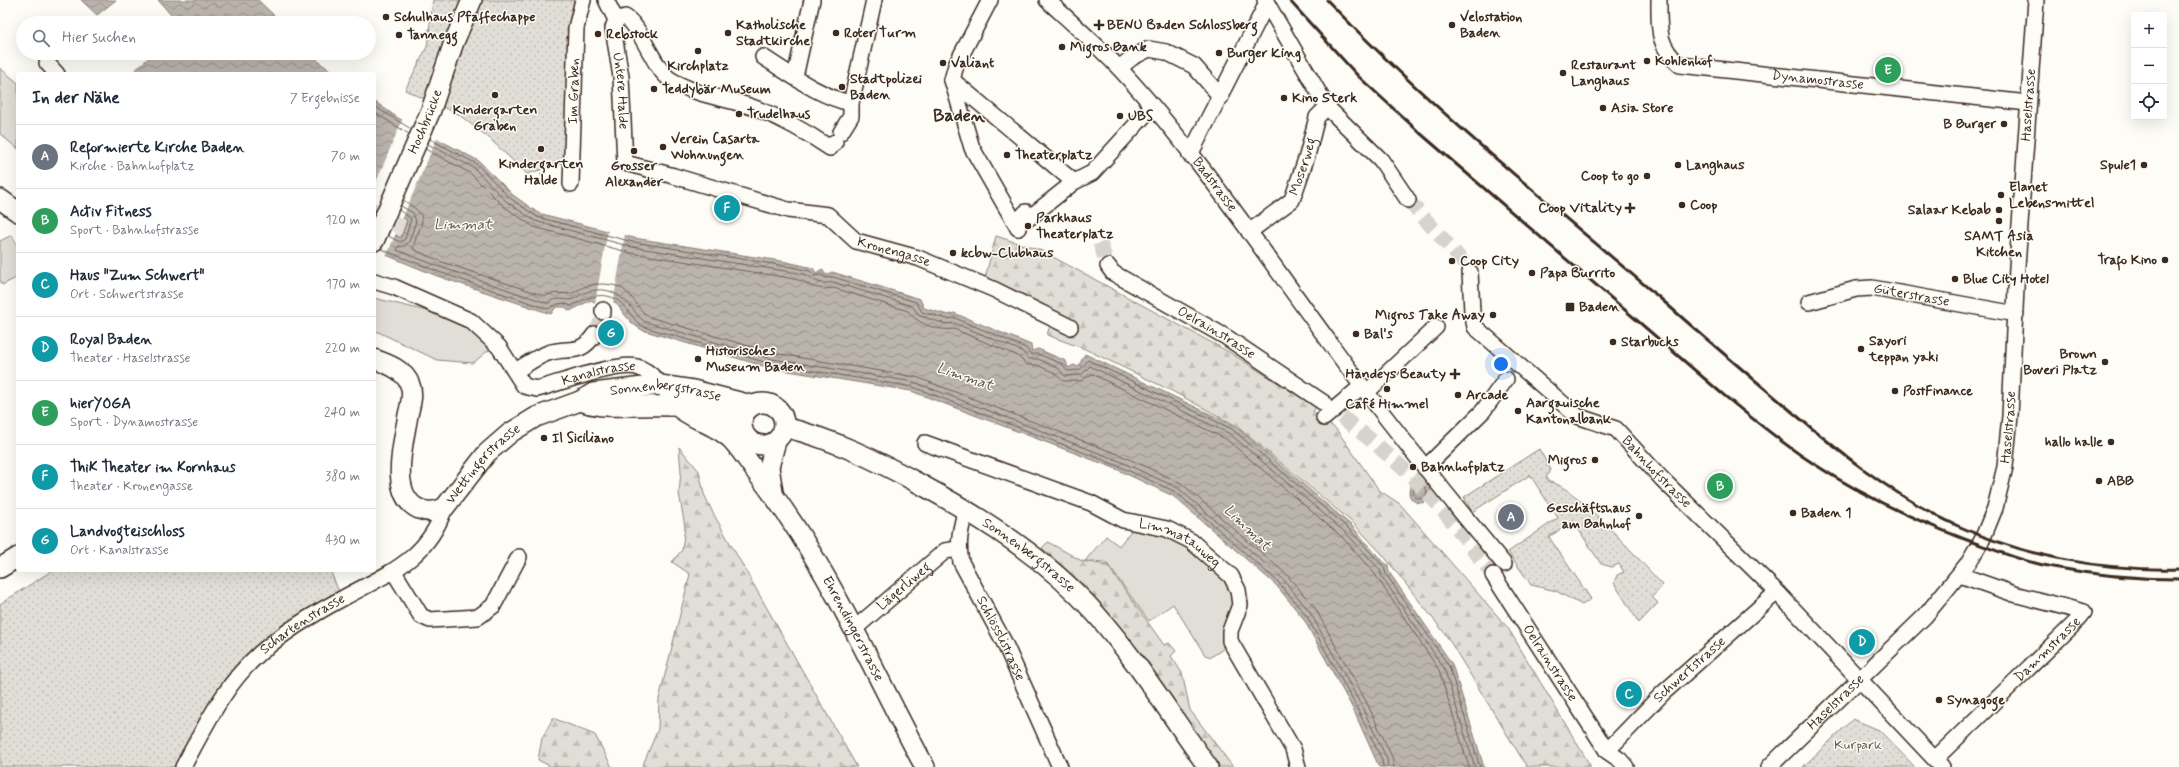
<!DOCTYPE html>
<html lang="de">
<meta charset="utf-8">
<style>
body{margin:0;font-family:Mynerve,sans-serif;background:#f6f6f7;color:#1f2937}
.controls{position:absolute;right:12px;top:12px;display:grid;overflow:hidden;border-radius:4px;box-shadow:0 4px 16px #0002}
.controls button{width:36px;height:36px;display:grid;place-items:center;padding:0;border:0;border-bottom:1px solid #e0e1e3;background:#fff;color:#1f2937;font:20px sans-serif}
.you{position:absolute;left:1501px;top:364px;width:14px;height:14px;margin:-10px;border:3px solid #fff;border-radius:50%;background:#1a73e8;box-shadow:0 0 0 6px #1a73e833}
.badge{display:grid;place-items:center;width:26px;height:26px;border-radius:50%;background:#3b2a1e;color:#fff;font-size:13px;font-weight:700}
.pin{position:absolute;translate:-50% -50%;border:2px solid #fff;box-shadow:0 1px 4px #0006}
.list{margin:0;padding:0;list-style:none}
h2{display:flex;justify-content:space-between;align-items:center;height:52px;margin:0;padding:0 16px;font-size:17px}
h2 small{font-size:13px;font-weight:400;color:#747a83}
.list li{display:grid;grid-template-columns:26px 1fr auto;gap:12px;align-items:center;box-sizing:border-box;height:64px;padding:0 16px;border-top:1px solid #e0e1e3}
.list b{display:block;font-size:15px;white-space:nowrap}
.list p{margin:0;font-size:13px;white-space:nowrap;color:#747a83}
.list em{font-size:13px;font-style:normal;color:#747a83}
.icon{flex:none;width:22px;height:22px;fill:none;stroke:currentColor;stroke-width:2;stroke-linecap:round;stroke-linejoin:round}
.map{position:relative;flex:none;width:2179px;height:767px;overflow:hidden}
.search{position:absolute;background:#fff;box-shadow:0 4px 16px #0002;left:16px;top:16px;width:360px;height:44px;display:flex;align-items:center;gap:10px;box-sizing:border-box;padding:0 14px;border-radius:22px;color:#747a83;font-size:15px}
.panel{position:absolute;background:#fff;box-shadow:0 4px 16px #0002;left:16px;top:72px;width:360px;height:500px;border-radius:4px}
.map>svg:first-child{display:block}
.grass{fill:#e1ded7;stroke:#8e847a}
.forest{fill:url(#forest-firs);stroke:#8e847a}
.park{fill:url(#park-dots);stroke:#8e847a}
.water{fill:url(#water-waves);stroke:#887d74}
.pier{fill:#fdfcf7}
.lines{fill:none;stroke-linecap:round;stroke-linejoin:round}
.shore{stroke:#6e6157;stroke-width:1}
.minor-tunnel{stroke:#d6d2cc;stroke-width:15;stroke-dasharray:15 8;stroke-linecap:butt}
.minor-casing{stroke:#3b2a1e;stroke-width:18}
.major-casing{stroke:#3b2a1e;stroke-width:22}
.minor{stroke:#fdfcf7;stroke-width:15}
.major{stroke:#fdfcf7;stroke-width:19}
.rail{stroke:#3b2a1e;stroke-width:3}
.poi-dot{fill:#3b2a1e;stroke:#fdfcf7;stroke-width:1.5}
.labels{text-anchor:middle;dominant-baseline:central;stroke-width:3;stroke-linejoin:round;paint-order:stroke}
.poi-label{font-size:14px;font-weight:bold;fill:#3b2a1e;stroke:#fdfcf7;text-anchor:start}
.street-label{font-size:14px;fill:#3b2a1e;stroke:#fdfcf7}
.park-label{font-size:14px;fill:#64574c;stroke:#fdfcf7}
.water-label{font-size:15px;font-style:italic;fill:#615349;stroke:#fdfcf7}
.district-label{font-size:18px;font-weight:bold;fill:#3b2a1e;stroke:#fdfcf7}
</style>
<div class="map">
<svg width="2179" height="767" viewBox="0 0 2179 767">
<defs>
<pattern id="forest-firs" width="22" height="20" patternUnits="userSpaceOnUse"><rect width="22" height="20" fill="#e1ded7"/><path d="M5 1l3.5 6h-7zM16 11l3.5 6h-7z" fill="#c2bfb8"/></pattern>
<pattern id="park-dots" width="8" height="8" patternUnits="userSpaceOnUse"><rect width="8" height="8" fill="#e1ded7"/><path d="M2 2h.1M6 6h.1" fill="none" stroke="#c2bfb8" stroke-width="1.8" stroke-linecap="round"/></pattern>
<pattern id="water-waves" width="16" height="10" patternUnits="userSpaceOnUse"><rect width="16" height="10" fill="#bbb4ad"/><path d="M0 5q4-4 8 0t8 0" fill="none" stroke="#99938c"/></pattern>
</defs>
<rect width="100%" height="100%" fill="#fdfcf7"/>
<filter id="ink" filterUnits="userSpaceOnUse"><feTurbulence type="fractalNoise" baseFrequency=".025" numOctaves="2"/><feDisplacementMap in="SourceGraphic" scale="8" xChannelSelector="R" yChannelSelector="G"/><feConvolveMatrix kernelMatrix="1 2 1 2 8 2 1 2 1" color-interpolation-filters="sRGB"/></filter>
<g filter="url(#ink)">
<g class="grass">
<path d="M0,68L18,83V149L0,134Z"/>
<path d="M374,200L407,220L401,238L374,224Z"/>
<path d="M12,235L18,247V277L2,285L0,280V241Z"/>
<path d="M374,298L451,317L476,333L490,349L473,363L437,360L374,330Z"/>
<path d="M1134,527L1169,534L1188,544L1228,580L1234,593V608L1223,635V649L1211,657L1205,655L1173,604L1149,621L1106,562L1085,561L1106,536L1119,546Z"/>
</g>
<g class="forest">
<path d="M996,236L1042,251L1229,352L1316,407L1313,412L1336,429L1379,490L1400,504L1508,628L1591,767H1527L1446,635L1383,555L1353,523L1235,425L1174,392L1085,349L1047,335L1054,313L985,278Z"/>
<path d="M679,447L699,471L704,494L713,513L857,767H642L658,729L659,699L690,574L672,562L682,550L685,527L679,493L681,471Z"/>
<path d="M1048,542L1082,561L1107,565L1164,645L1169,643L1176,651L1171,656L1182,673L1190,710L1233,767H1220L1120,631L1083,585L1042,548Z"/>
<path d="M553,718L595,735L612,767H552L538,760L542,738Z"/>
</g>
<g class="park">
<path d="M433,0H578L566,162L527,174L489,138L458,114L405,90L427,47Z"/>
<path d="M1539,449L1551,470L1546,478L1549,482C1575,484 1642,564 1663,585L1652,597L1658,603L1639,623L1614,583L1617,575L1624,572L1619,564L1612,567L1601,564L1573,521L1549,537L1591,599L1582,605L1556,591L1531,585L1508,552L1558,518L1530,475L1472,512L1464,497Z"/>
<path d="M53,570H330L339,592L274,633L220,686L175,767H0V604Z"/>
<path d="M1853,719L1879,730L1915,767H1803Z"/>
</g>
<g class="water">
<path d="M81,0H116L97,15Z"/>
<path d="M158,0H258L282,23H178Z"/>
<path d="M154,53H311L320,63L336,74H131Z"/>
<path d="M374,101L398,118L479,161L513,195L538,213L634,238L787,262L813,268L816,273L822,269L826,275L832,272L920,299L924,308L948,315L954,313L1031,345L1032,351L1038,349L1066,361L1068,368L1074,365L1078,367L1085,354L1235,426L1352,526L1381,560L1388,565L1389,572L1452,664L1484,767H1379L1353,709L1303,618L1276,585L1173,496L1114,468L911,391L770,368L642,330C628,322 625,314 615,302L597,299L594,302L591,300L570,311L565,307H556L551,314L437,276L374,250V224L401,238L407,220L374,200Z"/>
<circle cx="1420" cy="492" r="11"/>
</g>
<g class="pier">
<path d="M403,118L438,136L402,219L374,202V187Z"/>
<path d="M374,222L396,233L386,257L374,253Z"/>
<path d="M608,229L625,234L613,303L598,301L595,303Z"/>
</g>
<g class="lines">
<g class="shore">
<path d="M374,106L411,129"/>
<path d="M374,112L409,134"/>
<path d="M430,139L477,164L510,198L537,217L633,242L786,266L810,271L815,276L821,275L826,278L833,277L916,302L922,312L947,319L955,318L1026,348L1031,354H1038L1062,364L1067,371L1080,370L1088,360L1232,429L1349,529L1384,567L1386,574L1449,666L1480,767"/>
<path d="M428,144L474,168L507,202L535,221L632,247L785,271C792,272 802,273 807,276C816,282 823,285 833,282L912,306L920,316L946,324L954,323L1022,351L1029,359H1038L1058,368L1065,376L1081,375L1090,366L1230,434L1346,533L1380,570L1382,577L1444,668L1475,767"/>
<path d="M425,149L470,173L503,206L534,227L631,253L784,277L803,281L813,287L825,289L834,288L908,311C917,324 938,331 954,329L1018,356L1027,365H1037L1053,372L1063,381H1081L1092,374L1226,439L1342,537L1374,573L1439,670L1469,767"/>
<path d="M403,200C435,219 418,223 413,249L442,262L545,296C556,291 564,295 573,293C577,291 582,287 587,286C597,283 614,283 623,289C634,297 638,310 649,317L773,353L916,377L1120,455L1181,483L1286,574L1315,608L1367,703L1392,757L1394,767"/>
<path d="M401,206L413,213L416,221L409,242L405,246L398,247L397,250L440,267L547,303C559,295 565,302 573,299C578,297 582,293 587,292C606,286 619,293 631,307C637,313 638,318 646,322L772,359L914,382L1117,460L1178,488L1282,578L1310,612L1361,705L1387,759L1388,767"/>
<path d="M388,236L400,242L405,239L411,219L399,210"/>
<path d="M381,249L439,272L548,309C556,304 562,301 571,306C593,294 612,288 629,312C634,319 636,322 644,327L771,364L913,387L1116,465L1176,492L1278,582L1306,615L1357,708L1382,760L1383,767"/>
<circle cx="1420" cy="492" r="7"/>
</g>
<g class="minor-tunnel">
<path d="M1408,200L1465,264L1470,272"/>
<path d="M1100,243L1108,266"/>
<path d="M595,334L600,324L603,312"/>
<path d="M1324,403C1358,429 1392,456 1422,487C1448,514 1470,545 1493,575"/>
</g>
<defs>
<g id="minor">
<path d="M606,0L616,20"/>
<path d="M990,0L956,65L952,80L972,148L1018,228"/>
<path id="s1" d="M1047,0C1071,22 1096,44 1119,68C1196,151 1262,251 1330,343C1385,419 1444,492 1504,564"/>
<path d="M1265,0L1327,107L1381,160L1408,200"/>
<path id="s2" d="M1659,0C1659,28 1657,46 1680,65L2028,103"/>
<path id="s3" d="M616,20L613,28L621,77L625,163L674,176L788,210L828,215L856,241L918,258L993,289L1070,327"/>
<path d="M616,20L625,17C641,25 653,69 671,80C695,95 725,98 752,107C780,117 805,131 830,148L835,142"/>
<path d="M763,57C790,74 820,97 851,103"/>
<path d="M47,63L57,74"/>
<path d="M1119,68L1133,57L1149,49L1166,52L1194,66L1221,97"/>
<path d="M795,77L812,0"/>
<path d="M952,80L1074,182"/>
<path d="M841,132L851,116V103L874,0"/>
<path d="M1190,155L1267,3"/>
<path id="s4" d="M571,184L576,28L583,0"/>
<path d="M1018,228L1017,222L1026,212L1029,218L1074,182L1092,173L1152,107"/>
<path id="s5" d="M1249,232L1292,200L1307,156L1317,117L1327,107"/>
<path id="s6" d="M1108,266L1113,273L1226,337L1324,403"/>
<path id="s7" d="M1470,272L1472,312L1475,327L1577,416L1616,429L1662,479L1777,592L1942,767"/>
<path id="s8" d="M374,281L394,287L471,321L499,347L524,386L537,389C559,383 617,362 637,367C654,372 666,392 676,405"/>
<path id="s9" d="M1809,302L1856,289L1872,288L2016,314"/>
<path d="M603,312V310"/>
<path d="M515,371C526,365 536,357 548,353C570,346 579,357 595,334"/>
<path d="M1367,392L1436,327"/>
<path d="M1324,418L1362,386"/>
<path id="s10" d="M925,443L1091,503L1123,520L1167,529L1191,541L1231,576L1238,590L1240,605L1230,631V641L1293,749L1298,767"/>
<path d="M1425,468L1483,411L1506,379"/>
<path id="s11" d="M966,509C961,527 957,542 961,562L1004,642L1060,767"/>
<path d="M394,572L421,616L430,620L478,617L493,606L519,557"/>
<path id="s12" d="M1493,575L1607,751L1620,760L1626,767"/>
<path id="s13" d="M853,630L945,551L958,549"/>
<path id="s14" d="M1607,751L1663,693L1777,592"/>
<path id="s15" d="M1935,759L2075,623L2084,612L2014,594L1960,575"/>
<path id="s16" d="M183,767C205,727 224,685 259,654C284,632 315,613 345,597C389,573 428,559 445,507"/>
<path id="s17" d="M1769,767L1925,616L1969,562L1982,540L1995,508L2005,467L2010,416L2017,267L2036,0"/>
</g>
<g id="major">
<path d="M0,199L18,212"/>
<path id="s18" d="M374,241L431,110L454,42L472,0"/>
<path id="s19" d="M374,359C388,364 405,370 410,385C414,394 410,406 408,415C404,441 388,495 419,509C429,513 437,512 445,507L487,453L510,433L536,417L580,401L593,393L660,385L693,390L751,405"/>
<path d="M580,401C598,408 612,406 631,406C670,405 706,404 741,423"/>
<circle cx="763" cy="424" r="21"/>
<path id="s20" d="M676,405C693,421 716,424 732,440C742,451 750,464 759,476C828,564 872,670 925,767"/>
<path id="s21" d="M784,427C833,439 876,460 920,484C984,519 1046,558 1095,613C1137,660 1171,716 1208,767"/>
<path d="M773,492L769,467L776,441"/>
<path d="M0,568L18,557"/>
</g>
</defs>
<use href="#minor" class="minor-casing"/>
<use href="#major" class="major-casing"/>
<use href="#minor" class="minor"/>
<use href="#major" class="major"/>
<g class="rail">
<path d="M1289,0L1358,76L1420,133L1720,392C1749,416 1779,441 1811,462C1859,494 1912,519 1967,540C1995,550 2024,562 2053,567C2094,575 2137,579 2179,579"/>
<path d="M1327,0C1430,108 1548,202 1661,299C1699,333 1738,366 1777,399C1833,447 1890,495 1958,526C2026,557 2104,571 2179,569"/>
</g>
</g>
</g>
<g class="poi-dot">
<circle cx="386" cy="17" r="4"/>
<path d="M1097 19h4v4h4v4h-4v4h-4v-4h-4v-4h4z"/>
<circle cx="1452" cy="25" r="4"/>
<circle cx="728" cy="33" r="4"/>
<circle cx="836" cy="33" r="4"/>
<circle cx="598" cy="34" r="4"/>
<circle cx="399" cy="35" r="4"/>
<circle cx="1062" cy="47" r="4"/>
<circle cx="698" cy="51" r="4"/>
<circle cx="1219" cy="53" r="4"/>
<circle cx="1647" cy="61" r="4"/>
<circle cx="943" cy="63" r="4"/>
<circle cx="1563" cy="73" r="4"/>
<circle cx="842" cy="87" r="4"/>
<circle cx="654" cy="89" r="4"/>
<circle cx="495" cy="95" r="4"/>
<circle cx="1284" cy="98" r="4"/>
<circle cx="1603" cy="108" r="4"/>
<circle cx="739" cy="114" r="4"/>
<circle cx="1120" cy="116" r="4"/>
<circle cx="2004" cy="124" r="4"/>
<circle cx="663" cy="147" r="4"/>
<circle cx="541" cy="149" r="4"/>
<circle cx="634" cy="151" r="4"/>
<circle cx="1007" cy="155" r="4"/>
<circle cx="1678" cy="165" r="4"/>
<circle cx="2144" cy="165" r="4"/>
<circle cx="1647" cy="176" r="4"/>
<circle cx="2001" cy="195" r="4"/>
<circle cx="1682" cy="205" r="4"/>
<path d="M1628 202h4v4h4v4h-4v4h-4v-4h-4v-4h4z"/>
<circle cx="1999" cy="210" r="4"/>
<circle cx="1999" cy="221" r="4"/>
<circle cx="1028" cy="226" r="4"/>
<circle cx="953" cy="253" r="4"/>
<circle cx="2165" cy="260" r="4"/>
<circle cx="1452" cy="261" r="4"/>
<circle cx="1532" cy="273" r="4"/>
<circle cx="1955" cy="279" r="4"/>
<rect x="1565" y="302" width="10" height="10" rx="2"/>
<circle cx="1493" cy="315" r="4"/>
<circle cx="1356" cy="334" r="4"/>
<circle cx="1613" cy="342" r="4"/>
<circle cx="1861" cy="349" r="4"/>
<circle cx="698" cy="359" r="4"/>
<circle cx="2105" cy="362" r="4"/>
<path d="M1453 368h4v4h4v4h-4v4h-4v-4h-4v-4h4z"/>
<circle cx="1387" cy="389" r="4"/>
<circle cx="1895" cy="391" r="4"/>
<circle cx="1458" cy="395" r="4"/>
<circle cx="1518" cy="411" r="4"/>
<circle cx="544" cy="438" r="4"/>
<circle cx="2111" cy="442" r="4"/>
<circle cx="1595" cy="460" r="4"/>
<circle cx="1413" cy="467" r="4"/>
<circle cx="2099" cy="481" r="4"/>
<circle cx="1793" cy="513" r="4"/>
<circle cx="1639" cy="516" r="4"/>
<circle cx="1939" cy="700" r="4"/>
</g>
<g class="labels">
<g class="poi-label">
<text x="394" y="17">Schulhaus Pfaffechappe</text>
<text x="1460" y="17">Velostation<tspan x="1460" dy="16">Baden</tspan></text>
<text x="736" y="25">Katholische<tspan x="736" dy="16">Stadtkirche</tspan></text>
<text x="1107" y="25">BENU Baden Schlossberg</text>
<text x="844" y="33">Roter Turm</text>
<text x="606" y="34">Rebstock</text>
<text x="407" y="35">Tannegg</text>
<text x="1070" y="47">Migros Bank</text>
<text x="1227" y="53">Burger King</text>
<text x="1655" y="61">Kohlenhof</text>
<text x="951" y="63">Valiant</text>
<text x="1571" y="65">Restaurant<tspan x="1571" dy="16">Langhaus</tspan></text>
<text x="698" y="66" text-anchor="middle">Kirchplatz</text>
<text x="850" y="79">Stadtpolizei<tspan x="850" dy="16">Baden</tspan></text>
<text x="662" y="89">Teddybär Museum</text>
<text x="1292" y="98">Kino Sterk</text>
<text x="1611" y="108">Asia Store</text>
<text x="495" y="110" text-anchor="middle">Kindergarten<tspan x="495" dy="16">Graben</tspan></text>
<text x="747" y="114">Trudelhaus</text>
<text x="1128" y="116">UBS</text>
<text x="1996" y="124" text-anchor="end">B Burger</text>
<text x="671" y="139">Verein Casarta<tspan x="671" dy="16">Wohnungen</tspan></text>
<text x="1015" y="155">Theaterplatz</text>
<text x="541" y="164" text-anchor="middle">Kindergarten<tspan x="541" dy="16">Halde</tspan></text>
<text x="1686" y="165">Langhaus</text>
<text x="2136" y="165" text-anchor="end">Spule1</text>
<text x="634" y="166" text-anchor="middle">Grosser<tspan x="634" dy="16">Alexander</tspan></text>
<text x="1639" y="176" text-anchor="end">Coop to go</text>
<text x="2009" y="187">Elanet<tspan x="2009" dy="16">Lebensmittel</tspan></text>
<text x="1690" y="205">Coop</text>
<text x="1622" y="208" text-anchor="end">Coop Vitality</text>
<text x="1991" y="210" text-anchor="end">Salaar Kebab</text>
<text x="1036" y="218">Parkhaus<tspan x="1036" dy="16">Theaterplatz</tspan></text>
<text x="1999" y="236" text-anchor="middle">SAMT Asia<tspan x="1999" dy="16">Kitchen</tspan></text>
<text x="961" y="253">kcbw-Clubhaus</text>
<text x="2157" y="260" text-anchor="end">Trafo Kino</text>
<text x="1460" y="261">Coop City</text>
<text x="1540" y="273">Papa Burrito</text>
<text x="1963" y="279">Blue City Hotel</text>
<text x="1579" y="307">Baden</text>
<text x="1485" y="315" text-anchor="end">Migros Take Away</text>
<text x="1364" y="334">Bal's</text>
<text x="1869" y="341">Sayori<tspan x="1869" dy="16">teppan yaki</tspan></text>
<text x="1621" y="342">Starbucks</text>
<text x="706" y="351">Historisches<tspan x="706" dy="16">Museum Baden</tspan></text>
<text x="2097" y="354" text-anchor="end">Brown<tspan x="2097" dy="16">Boveri Platz</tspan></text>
<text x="1446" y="374" text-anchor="end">Handeys Beauty</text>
<text x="1903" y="391">PostFinance</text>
<text x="1466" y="395">Arcade</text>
<text x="1526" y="403">Aargauische<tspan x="1526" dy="16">Kantonalbank</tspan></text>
<text x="1387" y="404" text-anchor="middle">Café Himmel</text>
<text x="552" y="438">Il Siciliano</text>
<text x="2103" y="442" text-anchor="end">hallo halle</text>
<text x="1587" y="460" text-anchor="end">Migros</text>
<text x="1421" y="467">Bahnhofplatz</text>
<text x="2107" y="481">ABB</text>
<text x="1631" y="508" text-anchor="end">Geschäftshaus<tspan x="1631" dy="16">am Bahnhof</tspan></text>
<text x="1801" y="513">Baden 1</text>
<text x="1947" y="700">Synagoge</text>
</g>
<g class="street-label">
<text stroke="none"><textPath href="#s2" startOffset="210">Dynamostrasse</textPath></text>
<text stroke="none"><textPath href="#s4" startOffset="93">Im Graben</textPath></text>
<text stroke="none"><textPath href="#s3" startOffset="72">Untere Halde</textPath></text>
<text stroke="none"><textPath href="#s17" startOffset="752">Haselstrasse</textPath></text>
<text stroke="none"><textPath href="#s18" startOffset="130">Hochbrücke</textPath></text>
<text stroke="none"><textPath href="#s5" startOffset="89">Moserweg</textPath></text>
<text stroke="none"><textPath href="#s1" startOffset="250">Badstrasse</textPath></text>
<text stroke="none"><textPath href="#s3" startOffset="432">Kronengasse</textPath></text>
<text stroke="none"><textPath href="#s9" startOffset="105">Güterstrasse</textPath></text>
<text stroke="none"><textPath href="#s6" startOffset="128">Oelrainstrasse</textPath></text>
<text stroke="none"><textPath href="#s8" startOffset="267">Kanalstrasse</textPath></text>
<text stroke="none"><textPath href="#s19" startOffset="470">Sonnenbergstrasse</textPath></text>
<text stroke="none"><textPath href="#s17" startOffset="429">Haselstrasse</textPath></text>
<text stroke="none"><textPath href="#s19" startOffset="263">Wettingerstrasse</textPath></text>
<text stroke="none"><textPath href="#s7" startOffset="291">Bahnhofstrasse</textPath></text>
<text stroke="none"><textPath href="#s10" startOffset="275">Limmatauweg</textPath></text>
<text stroke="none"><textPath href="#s21" startOffset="278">Sonnenbergstrasse</textPath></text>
<text stroke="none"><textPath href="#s13" startOffset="67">Lägerliweg</textPath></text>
<text stroke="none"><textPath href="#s16" startOffset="190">Schartenstrasse</textPath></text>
<text stroke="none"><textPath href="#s20" startOffset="291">Ehrendingerstrasse</textPath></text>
<text stroke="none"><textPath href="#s11" startOffset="140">Schlösslistrasse</textPath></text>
<text stroke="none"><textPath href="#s15" startOffset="157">Dammstrasse</textPath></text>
<text stroke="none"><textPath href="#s12" startOffset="105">Oelrainstrasse</textPath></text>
<text stroke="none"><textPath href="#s14" startOffset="116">Schwertstrasse</textPath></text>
<text stroke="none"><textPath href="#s17" startOffset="93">Haselstrasse</textPath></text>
</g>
<g class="park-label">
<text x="1858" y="745">Kurpark</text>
</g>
<g class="water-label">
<text x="463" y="225">Limmat</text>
<text transform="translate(965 377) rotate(19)">Limmat</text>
<text transform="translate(1247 528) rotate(44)">Limmat</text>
</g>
<g class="district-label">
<text x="959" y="116">Baden</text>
</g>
</g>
</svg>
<div class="controls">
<button>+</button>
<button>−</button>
<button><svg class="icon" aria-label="locate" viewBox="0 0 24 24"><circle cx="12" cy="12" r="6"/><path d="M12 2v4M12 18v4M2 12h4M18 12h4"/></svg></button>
</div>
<div class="you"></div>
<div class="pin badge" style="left:1511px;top:517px;background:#6b7280">A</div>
<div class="pin badge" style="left:1720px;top:486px;background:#2e9e5b">B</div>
<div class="pin badge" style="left:1629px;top:694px;background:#0f9aa8">C</div>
<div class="pin badge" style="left:1862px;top:642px;background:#0f9aa8">D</div>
<div class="pin badge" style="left:1888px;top:70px;background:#2e9e5b">E</div>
<div class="pin badge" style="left:727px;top:208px;background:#0f9aa8">F</div>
<div class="pin badge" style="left:611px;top:333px;background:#0f9aa8">G</div>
<div class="search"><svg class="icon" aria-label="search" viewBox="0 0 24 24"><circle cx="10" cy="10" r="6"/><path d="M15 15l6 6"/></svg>Hier suchen</div>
<section class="panel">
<h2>In der Nähe<small>7 Ergebnisse</small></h2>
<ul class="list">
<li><span class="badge" style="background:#6b7280">A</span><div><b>Reformierte Kirche Baden</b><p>Kirche · Bahnhofplatz</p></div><em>70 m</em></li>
<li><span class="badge" style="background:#2e9e5b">B</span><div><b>Activ Fitness</b><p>Sport · Bahnhofstrasse</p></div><em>120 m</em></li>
<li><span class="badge" style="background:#0f9aa8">C</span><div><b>Haus &quot;Zum Schwert&quot;</b><p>Ort · Schwertstrasse</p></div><em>170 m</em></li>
<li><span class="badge" style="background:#0f9aa8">D</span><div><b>Royal Baden</b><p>Theater · Haselstrasse</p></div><em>220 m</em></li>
<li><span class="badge" style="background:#2e9e5b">E</span><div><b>hierYOGA</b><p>Sport · Dynamostrasse</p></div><em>240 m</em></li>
<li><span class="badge" style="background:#0f9aa8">F</span><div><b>ThiK Theater im Kornhaus</b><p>Theater · Kronengasse</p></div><em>380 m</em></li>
<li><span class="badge" style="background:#0f9aa8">G</span><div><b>Landvogteischloss</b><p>Ort · Kanalstrasse</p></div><em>430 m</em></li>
</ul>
</section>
</div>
